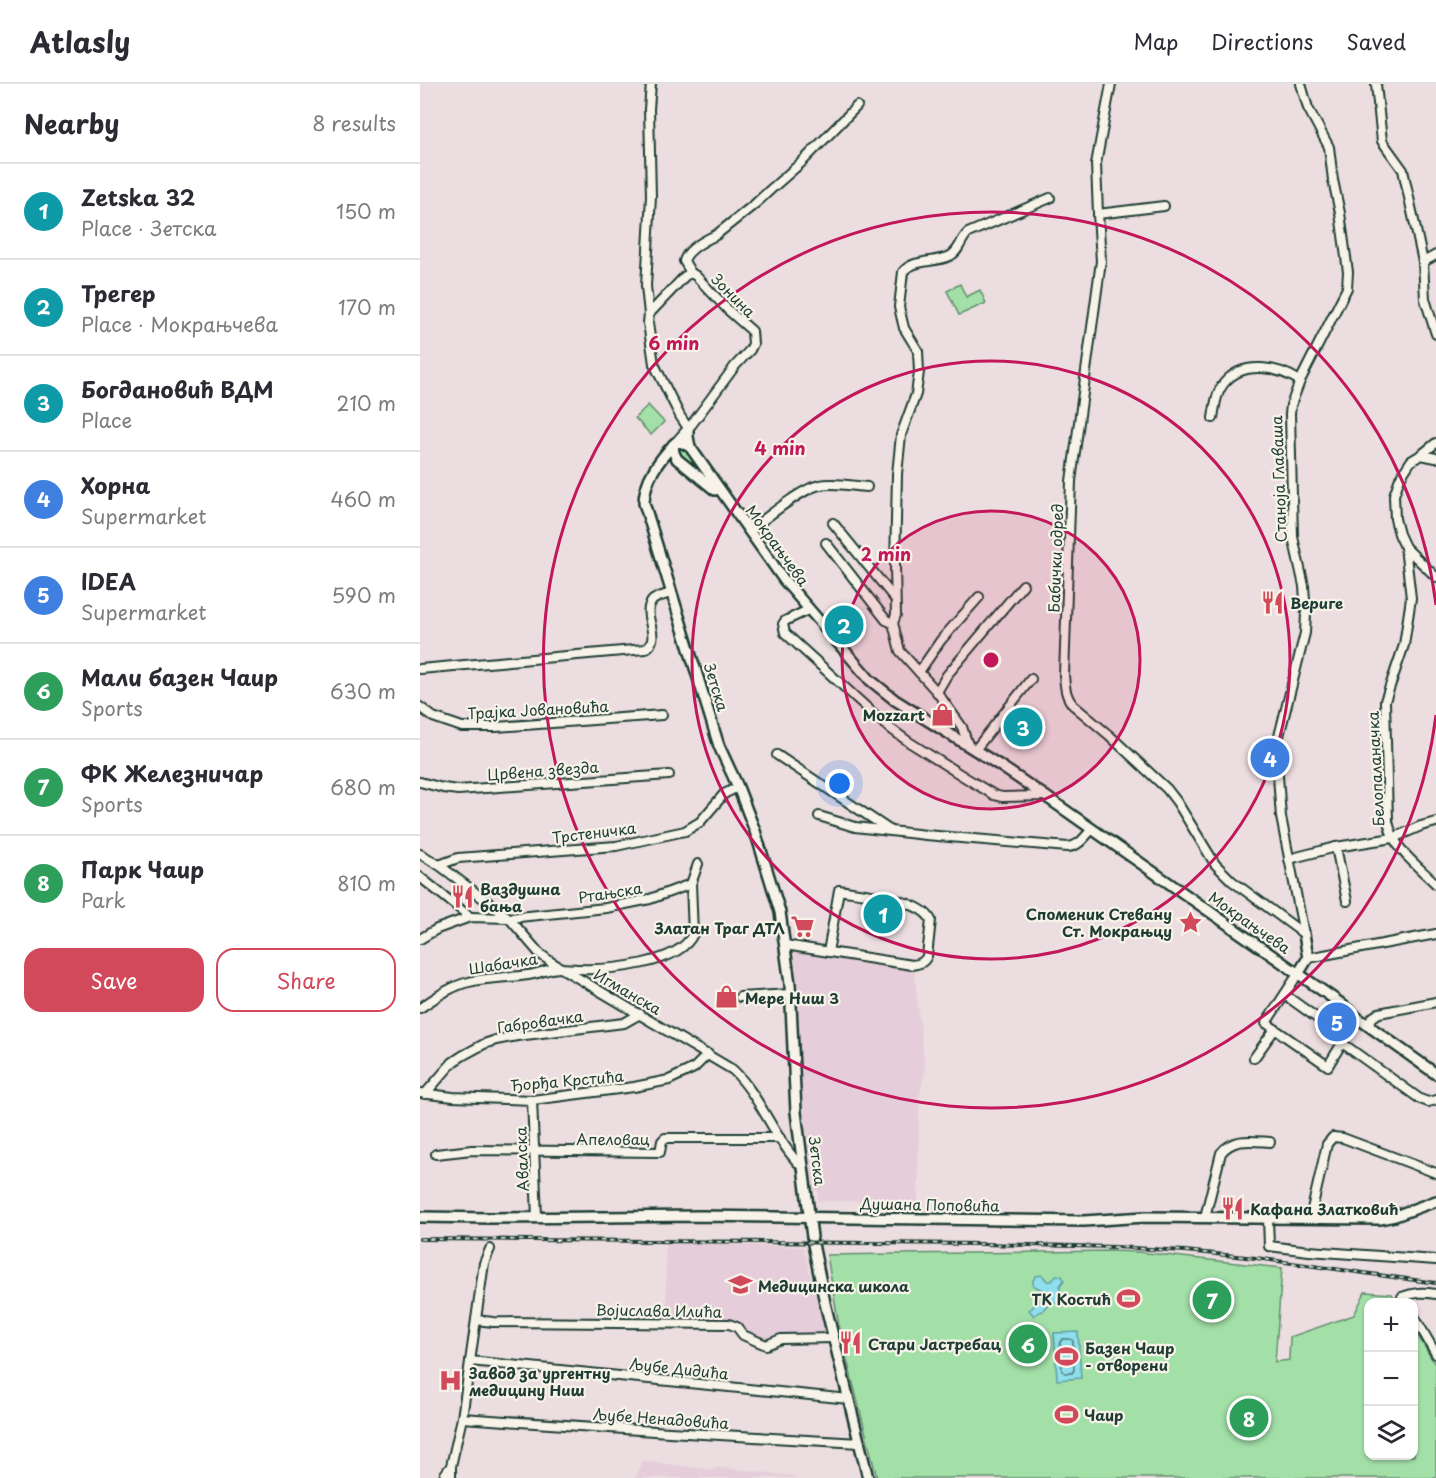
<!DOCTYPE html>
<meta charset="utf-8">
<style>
body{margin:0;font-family:"Playpen Sans",sans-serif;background:#f7f7f7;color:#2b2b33}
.controls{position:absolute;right:18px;bottom:18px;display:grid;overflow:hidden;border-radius:12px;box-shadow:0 2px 4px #0004}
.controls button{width:54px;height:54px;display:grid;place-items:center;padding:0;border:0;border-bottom:2px solid #e1e1e2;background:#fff;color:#2b2b33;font:30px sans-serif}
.you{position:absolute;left:420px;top:700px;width:21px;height:21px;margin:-15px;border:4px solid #fff;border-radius:50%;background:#1a73e8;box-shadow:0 0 0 9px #1a73e833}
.badge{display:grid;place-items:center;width:39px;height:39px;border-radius:50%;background:#d1495b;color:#fff;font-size:20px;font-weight:700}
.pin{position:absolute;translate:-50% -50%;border:3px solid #fff;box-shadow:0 2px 6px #0006}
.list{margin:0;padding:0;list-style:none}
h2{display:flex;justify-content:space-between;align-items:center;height:78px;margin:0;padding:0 24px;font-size:26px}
h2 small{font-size:20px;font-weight:400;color:#7c7c81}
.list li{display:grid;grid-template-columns:39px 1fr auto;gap:18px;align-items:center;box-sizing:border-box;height:96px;padding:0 24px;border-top:2px solid #e1e1e2}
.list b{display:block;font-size:22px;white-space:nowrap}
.list p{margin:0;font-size:20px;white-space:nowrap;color:#7c7c81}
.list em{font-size:20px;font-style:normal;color:#7c7c81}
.actions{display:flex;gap:12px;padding:18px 24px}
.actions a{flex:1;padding:14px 0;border:2px solid #d1495b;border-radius:18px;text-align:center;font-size:21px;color:#d1495b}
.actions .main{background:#d1495b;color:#fff}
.icon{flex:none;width:33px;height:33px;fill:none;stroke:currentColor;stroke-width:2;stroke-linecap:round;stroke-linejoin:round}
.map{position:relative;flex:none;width:1016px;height:1394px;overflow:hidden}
header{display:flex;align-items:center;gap:36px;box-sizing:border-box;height:84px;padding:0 30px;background:#fff;border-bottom:2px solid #e1e1e2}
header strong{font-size:28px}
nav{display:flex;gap:33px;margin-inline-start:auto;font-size:21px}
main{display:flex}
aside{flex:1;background:#fff}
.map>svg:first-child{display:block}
.built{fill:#e5cdda}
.green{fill:#a3e0a8;stroke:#618e6e;stroke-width:1.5}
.water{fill:#8edeeb;stroke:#629ea2;stroke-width:1.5}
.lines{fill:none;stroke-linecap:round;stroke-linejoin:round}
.shore{stroke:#4b7d7d;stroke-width:1.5}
.minor-casing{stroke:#1f3d34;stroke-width:12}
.tertiary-casing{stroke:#1f3d34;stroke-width:14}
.minor{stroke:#f7f3e8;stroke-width:8}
.tertiary{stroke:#f7f3e8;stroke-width:9}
.rail-casing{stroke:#1f3d34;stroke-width:4}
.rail{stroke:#f7f3e8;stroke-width:1.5;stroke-dasharray:4.5;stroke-linecap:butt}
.ring{fill:none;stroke:#c2185b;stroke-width:3}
.labels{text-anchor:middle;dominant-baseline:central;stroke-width:4.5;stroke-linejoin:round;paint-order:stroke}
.street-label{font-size:15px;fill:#1f3d34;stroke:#f7f3e8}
.poi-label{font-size:15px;font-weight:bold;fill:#1f3d34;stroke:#f7f3e8;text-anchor:start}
.centre{fill:#c2185b;stroke:#f7f3e8;stroke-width:3}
.ring-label{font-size:18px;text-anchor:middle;font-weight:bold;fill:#c2185b;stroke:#f7f3e8;stroke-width:4.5;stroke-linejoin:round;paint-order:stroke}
</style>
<header>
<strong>Atlasly</strong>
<nav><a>Map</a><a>Directions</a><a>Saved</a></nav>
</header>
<main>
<aside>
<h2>Nearby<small>8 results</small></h2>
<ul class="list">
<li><span class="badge" style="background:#0f9aa8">1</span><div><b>Zetska 32</b><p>Place · Зетска</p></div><em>150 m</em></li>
<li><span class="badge" style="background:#0f9aa8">2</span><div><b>Трегер</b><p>Place · Мокрањчева</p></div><em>170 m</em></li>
<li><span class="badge" style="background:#0f9aa8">3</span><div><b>Богдановић ВДМ</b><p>Place</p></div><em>210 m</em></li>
<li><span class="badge" style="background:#3f7fe0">4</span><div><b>Хорна</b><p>Supermarket</p></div><em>460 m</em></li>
<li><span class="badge" style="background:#3f7fe0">5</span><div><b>IDEA</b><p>Supermarket</p></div><em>590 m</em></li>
<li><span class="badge" style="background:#2e9e5b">6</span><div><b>Мали базен Чаир</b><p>Sports</p></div><em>630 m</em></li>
<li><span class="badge" style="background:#2e9e5b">7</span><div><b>ФК Железничар</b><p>Sports</p></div><em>680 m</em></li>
<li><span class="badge" style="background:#2e9e5b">8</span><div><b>Парк Чаир</b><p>Park</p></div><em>810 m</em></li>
</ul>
<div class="actions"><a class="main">Save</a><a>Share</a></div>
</aside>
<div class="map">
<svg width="1016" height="1394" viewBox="0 0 1016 1394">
<rect width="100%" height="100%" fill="#ecdde0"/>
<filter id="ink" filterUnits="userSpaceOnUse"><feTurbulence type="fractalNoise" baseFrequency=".0167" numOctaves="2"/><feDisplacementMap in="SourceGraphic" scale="12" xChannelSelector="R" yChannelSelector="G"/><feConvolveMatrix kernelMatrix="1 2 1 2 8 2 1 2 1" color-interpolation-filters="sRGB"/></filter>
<g filter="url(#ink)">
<g class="built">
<path d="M372,867L494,886L505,986L499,1014L498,1118L398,1117V1107L393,1106L391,1104L382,1010Z"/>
<path d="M245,1158L383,1163L405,1248L356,1250L342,1257L323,1248L317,1237L247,1236Z"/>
<path d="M223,1377L294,1386L297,1383L372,1392L376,1394H215Z"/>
</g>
<g class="green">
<path d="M540,200L546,213L560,206L566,219L539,231L527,207Z"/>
<path d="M228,321L244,338L231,351L215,334Z"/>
<path d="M261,363L267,365L288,395L259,373L257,365Z"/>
<path d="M689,1167L718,1168L862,1184L855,1278L869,1276L870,1253L934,1231L945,1208L972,1210L977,1218H948V1372H994V1245L1016,1282V1394H457L420,1248L407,1171Z"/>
</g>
<g class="water">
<path d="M622,1191L627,1197H632L636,1191L642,1192L644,1196L640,1202L641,1218C633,1218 626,1219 623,1227L619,1228L614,1232L609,1226L614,1222L615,1219C621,1217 629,1210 620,1205C618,1203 615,1203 613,1201V1196L616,1192Z"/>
<path d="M658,1248L661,1294L637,1296L634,1249Z"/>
<path d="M589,1249H599L600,1254L613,1253L614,1269H603L597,1272L594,1269H590L589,1266L592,1263H594L599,1261L602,1262V1260H589Z"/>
</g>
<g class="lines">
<path class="shore" d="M643,1255H650L653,1257L654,1286L652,1289H645L642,1287L640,1258Z"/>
<defs>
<g id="minor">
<path d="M231,0L229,25L231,112L226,202L229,230L228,239L234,280L260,332L268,344"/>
<path d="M691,0L676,80L678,130L681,177L651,397L644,591C645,602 645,612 653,621L690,652L747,705L757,718L795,780L812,797L884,850"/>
<path d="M881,0L888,24L909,63L913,96L920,129L928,188L927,204L880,297L871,321L870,330L873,453L884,502L886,530L885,549L856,664L861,733L884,850"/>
<path d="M956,0L962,57L983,86L1003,178L1005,215L1016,250"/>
<path d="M678,130L744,122"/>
<path d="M1003,178L1016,171"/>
<path d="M271,189L264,177C267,166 285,156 296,151L336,119L350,106L382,78L437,22"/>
<path d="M229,230L265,192L271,189L276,192L308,226L332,247L333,260L330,266L315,282L272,340L255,359"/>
<path d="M793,334C795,322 796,308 805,298C824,276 858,283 880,297"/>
<path d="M1016,359L1001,371L991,377L980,394L974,411L975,435L979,450L985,463L991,514L984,561L965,617L968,737C973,765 997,781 1016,800"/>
<path d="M1001,371L1016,374"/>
<path d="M413,439L475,515"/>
<path d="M329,447C345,435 382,404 400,401C413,398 433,402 447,403"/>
<path d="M406,459L466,536L473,539"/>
<path d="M985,463L1016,493"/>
<path d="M388,526L365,537L363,540L365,549L467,642L489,658L546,694L574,711L582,713L625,712"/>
<path d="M0,585L225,565C244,554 219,530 233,516C238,512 246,511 251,509"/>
<path d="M499,588L521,556L559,513"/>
<path d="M517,608L527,591L603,501"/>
<path d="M0,623L13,633L42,643H76L242,631"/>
<path d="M548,661L542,643L517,608L480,567L473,539L476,531L475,482L477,390L481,351L496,310L499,288L498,267L484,244L479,223L483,188C493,175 515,179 530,172C540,167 540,156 548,149L630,114"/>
<path d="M555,666L611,595"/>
<path d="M357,671L468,745"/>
<path d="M0,698L23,704L38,706L249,691"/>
<path d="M399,732L435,743L506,751L648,763C659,762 664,754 672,745"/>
<path d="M916,763L927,817"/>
<path d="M0,770L19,781L89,834L119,869L131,878L313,986C342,1014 354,1056 383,1084"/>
<path d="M869,775L916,763L973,754L1001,742L1016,738"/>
<path d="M19,781L38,774L196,762L265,747L280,738L304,710L318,703"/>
<path d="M0,793L50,833"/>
<path d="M0,855L17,845L50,833L89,834L186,824L230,815L271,800L278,780"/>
<path d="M365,861L492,881C499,880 504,879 507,872L511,836C500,814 441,810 419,806L408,868"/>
<path d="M888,874L1016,850"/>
<path d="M878,890L846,939L908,982L922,959L1000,1015L1008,1018L1016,1016"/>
<path d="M865,911L922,952L923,955L922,959"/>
<path d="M320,913L371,910"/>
<path d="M0,924C15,914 31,902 49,898C69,893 89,894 108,891C119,890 129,884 140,884C146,884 152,885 158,885C188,886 259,881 273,850L271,800"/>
<path d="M947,941L953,933L959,929L1016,918"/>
<path d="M834,974L855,945"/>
<path d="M0,1009L33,1013L112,1016L214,1003L249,996L274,984L288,970"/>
<path d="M5,1010L33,978L42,972L64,960L76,956L97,952L204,939L220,930"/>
<path d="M112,1016L117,1133"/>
<path d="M16,1070L52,1066L240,1068L242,1057L245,1054H360"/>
<path d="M785,1133L801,1069C813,1053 833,1057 850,1058"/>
<path d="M848,1134L849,1162L889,1167L1016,1176"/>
<path d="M890,1134L907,1060L913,1053L923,1054L1016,1089"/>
<path d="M985,1218L982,1213C994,1208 1003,1208 1016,1210"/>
<path d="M994,1232L1016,1270"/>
<path d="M56,1236L73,1238L309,1240L317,1243L323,1251L346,1261L361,1255L414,1254"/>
<path d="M50,1277L429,1315"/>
<path d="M42,1334L249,1348L440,1359"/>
<path d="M24,1394L25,1390L31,1382"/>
<path d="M31,1394V1382L42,1334L64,1179L70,1165"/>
</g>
<g id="tertiary">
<path d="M268,344V353L270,363"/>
<path d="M253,361L254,369L257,375L295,406"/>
<path d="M878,890L888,874L884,850"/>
<path d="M0,1133L71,1134L281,1132L664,1137L725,1133L960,1135L975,1132L1016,1117"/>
<path d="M392,1153L376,1028L370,900L360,828L335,747L318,703L299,662L224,419C224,395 240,375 255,359L261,358L270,363L364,496L450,596L475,616L579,681L625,712L920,919L939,935L1016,990"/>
<path d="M393,1160L405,1219L448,1394"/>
</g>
</defs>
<use href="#minor" class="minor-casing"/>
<use href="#tertiary" class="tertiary-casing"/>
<use href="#minor" class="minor"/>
<use href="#tertiary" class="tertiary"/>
<defs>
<path id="rail" d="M0,1155L562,1160L696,1163L765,1167L836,1174L1016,1199"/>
</defs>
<use href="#rail" class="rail-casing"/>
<use href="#rail" class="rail"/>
</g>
</g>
<circle cx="571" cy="576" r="149" fill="#c2185b" fill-opacity=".12"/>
<g class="ring">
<circle cx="571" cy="576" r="149"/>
<circle cx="571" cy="576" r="299"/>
<path d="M1016 631A448 448 0 1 1 1016 521"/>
</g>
<defs>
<symbol id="restaurant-bare" viewBox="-9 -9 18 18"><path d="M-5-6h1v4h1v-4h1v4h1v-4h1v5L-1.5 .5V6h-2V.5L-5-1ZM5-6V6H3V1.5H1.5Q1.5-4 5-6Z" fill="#d1495b" stroke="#f7f3e8" stroke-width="2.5" paint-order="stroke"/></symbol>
<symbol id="shop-bare" viewBox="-9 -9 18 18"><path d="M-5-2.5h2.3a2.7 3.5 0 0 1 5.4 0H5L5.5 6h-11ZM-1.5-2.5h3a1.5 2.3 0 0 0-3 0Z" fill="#d1495b" stroke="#f7f3e8" stroke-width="2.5" paint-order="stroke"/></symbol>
<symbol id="sight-bare" viewBox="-9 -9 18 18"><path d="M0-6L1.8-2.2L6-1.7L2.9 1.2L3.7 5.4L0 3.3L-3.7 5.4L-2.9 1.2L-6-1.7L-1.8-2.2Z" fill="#d1495b" stroke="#f7f3e8" stroke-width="2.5" paint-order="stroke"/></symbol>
<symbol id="supermarket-bare" viewBox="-9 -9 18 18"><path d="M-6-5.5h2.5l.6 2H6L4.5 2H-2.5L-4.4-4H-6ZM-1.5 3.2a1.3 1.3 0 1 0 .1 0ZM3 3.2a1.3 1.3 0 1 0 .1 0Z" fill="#d1495b" stroke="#f7f3e8" stroke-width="2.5" paint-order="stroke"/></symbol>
<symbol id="school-bare" viewBox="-9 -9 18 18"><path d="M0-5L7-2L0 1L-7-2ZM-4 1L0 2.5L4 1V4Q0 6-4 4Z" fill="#d1495b" stroke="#f7f3e8" stroke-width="2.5" paint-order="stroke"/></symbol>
<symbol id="stadium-bare" viewBox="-9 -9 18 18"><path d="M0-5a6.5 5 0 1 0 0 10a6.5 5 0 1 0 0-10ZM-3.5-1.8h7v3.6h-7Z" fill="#d1495b" stroke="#f7f3e8" stroke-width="2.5" paint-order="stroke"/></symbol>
<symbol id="hospital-bare" viewBox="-9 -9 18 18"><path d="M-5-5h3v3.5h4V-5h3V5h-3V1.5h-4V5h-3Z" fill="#d1495b" stroke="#f7f3e8" stroke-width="2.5" paint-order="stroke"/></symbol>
</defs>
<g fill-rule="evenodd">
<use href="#restaurant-bare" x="836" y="502" width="33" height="33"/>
<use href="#shop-bare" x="506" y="614" width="33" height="33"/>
<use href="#restaurant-bare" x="26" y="796" width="33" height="33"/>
<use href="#sight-bare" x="754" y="822" width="33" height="33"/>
<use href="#supermarket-bare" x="366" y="826" width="33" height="33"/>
<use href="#shop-bare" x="290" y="896" width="33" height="33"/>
<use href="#restaurant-bare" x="796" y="1108" width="33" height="33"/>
<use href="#school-bare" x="304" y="1184" width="33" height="33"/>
<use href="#stadium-bare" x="692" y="1198" width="33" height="33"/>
<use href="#restaurant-bare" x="414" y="1242" width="33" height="33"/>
<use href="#stadium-bare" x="630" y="1256" width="33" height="33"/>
<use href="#hospital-bare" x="14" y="1280" width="33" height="33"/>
<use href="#stadium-bare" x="630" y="1314" width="33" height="33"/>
</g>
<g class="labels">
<g class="street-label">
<text transform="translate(314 211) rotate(45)">Зонина</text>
<text transform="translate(858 395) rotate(-92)">Станоја Главаша</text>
<text transform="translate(358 461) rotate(54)">Мокрањчева</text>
<text transform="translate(635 474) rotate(-88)">Бабички одред</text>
<text transform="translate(297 603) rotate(73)">Зетска</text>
<text transform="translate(118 625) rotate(-3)">Трајка Јовановића</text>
<text transform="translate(955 685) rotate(-93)">Белопаланачка</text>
<text transform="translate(123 686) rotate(-4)">Црвена звезда</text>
<text transform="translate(174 748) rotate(-7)">Трстеничка</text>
<text transform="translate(190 808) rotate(-9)">Ртањска</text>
<text transform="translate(830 838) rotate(35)">Мокрањчева</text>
<text transform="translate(83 879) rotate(-9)">Шабачка</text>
<text transform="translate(208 907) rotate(30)">Игманска</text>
<text transform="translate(120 937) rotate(-8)">Габровачка</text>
<text transform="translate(147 996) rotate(-5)">Ђорђа Крстића</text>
<text x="193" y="1054">Апеловац</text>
<text transform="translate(101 1075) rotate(-92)">Авалска</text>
<text transform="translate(398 1077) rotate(83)">Зетска</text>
<text transform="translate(510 1120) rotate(1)">Душана Поповића</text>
<text transform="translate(239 1226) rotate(1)">Војислава Илића</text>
<text transform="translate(259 1284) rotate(6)">Љубе Дидића</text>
<text transform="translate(241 1334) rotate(4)">Љубе Ненадовића</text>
</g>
<g class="poi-label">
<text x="870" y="518">Вериге</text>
<text x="505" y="630" text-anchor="end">Mozzart</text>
<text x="60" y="804">Ваздушна<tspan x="60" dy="17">бања</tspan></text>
<text x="752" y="829" text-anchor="end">Споменик Стевану<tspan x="752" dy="17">Ст. Мокрањцу</tspan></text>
<text x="365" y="843" text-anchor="end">Златан Траг ДТЛ</text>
<text x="325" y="913">Мере Ниш 3</text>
<text x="830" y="1124">Кафана Златковић</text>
<text x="338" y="1201">Медицинска школа</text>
<text x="691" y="1214" text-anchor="end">ТК Костић</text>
<text x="448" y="1259">Стари Јастребац</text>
<text x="665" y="1263">Базен Чаир<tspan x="665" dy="17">- отворени</tspan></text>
<text x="49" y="1288">Завод за ургентну<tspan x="49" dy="17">медицину Ниш</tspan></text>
<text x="664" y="1330">Чаир</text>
</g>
</g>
<circle cx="571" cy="576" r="9" class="centre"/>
<g class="ring-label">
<text x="254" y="266">6 min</text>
<text x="360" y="371">4 min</text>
<text x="466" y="477">2 min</text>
</g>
</svg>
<div class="controls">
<button>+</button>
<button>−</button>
<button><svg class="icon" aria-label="layers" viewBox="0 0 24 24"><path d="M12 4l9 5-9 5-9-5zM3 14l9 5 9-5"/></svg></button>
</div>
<div class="you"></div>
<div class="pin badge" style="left:463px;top:830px;background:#0f9aa8">1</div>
<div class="pin badge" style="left:424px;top:541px;background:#0f9aa8">2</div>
<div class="pin badge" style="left:603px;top:643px;background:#0f9aa8">3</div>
<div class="pin badge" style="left:850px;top:674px;background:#3f7fe0">4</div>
<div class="pin badge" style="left:917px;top:938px;background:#3f7fe0">5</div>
<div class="pin badge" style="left:608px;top:1260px;background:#2e9e5b">6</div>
<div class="pin badge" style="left:792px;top:1216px;background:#2e9e5b">7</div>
<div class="pin badge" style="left:829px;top:1334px;background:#2e9e5b">8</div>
</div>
</main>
